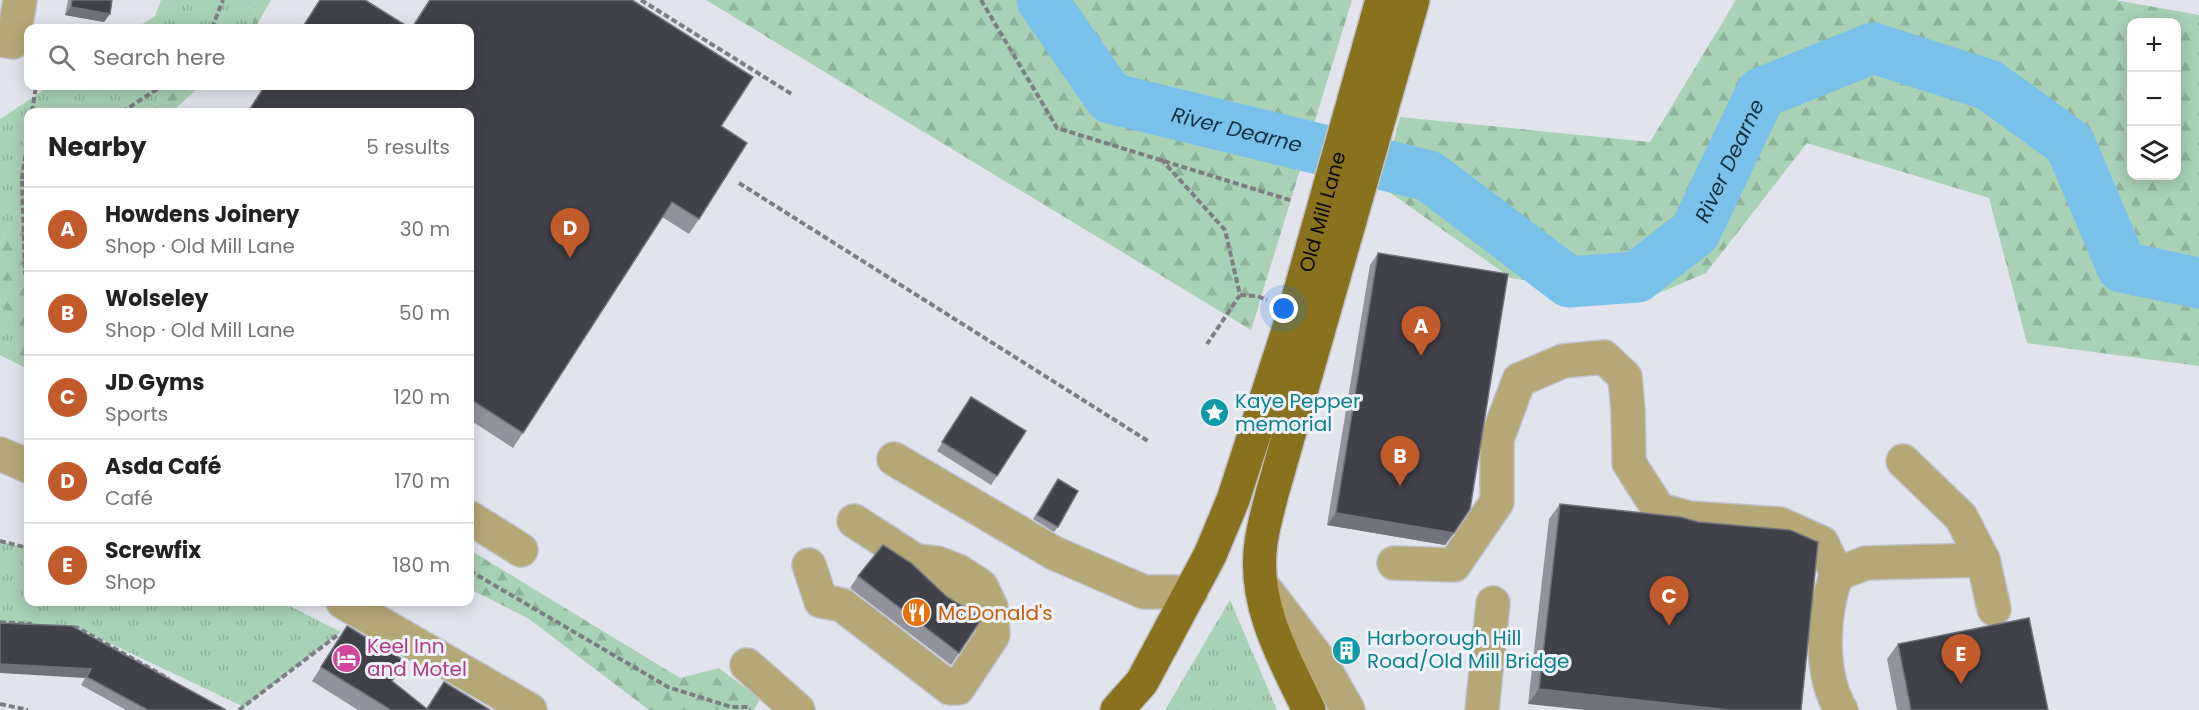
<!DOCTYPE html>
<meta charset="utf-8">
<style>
body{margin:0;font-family:Poppins,sans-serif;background:#f2f2f2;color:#222}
.controls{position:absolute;right:18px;top:18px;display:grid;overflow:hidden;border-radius:12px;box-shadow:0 3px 15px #0003}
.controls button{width:54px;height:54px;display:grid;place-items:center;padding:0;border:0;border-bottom:2px solid #e0e0e0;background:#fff;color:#222;font:30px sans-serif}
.you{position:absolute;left:1284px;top:309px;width:21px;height:21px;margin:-15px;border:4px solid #fff;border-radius:50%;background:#1a73e8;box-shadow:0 0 0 9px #1a73e833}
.badge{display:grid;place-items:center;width:39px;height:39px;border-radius:50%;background:#c15b2c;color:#fff;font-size:20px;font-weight:700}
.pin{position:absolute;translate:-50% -50px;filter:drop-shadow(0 2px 3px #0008)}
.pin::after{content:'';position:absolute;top:32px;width:21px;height:18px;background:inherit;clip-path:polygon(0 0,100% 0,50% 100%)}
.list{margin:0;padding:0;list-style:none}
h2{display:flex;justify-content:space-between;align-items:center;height:78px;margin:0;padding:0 24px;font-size:26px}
h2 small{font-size:20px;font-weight:400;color:#767676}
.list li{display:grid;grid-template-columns:39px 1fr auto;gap:18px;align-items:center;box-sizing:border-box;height:84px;padding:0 24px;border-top:2px solid #e0e0e0}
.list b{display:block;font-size:22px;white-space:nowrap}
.list p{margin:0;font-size:20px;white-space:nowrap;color:#767676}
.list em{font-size:20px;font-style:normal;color:#767676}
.icon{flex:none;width:33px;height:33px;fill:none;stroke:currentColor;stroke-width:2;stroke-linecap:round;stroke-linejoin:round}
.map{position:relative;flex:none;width:2199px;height:710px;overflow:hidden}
.search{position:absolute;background:#fff;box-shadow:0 3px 15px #0003;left:24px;top:24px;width:450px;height:66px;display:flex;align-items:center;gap:15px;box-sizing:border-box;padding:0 21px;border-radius:12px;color:#767676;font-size:22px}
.panel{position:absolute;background:#fff;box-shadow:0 3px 15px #0003;left:24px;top:108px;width:450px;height:498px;border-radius:12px}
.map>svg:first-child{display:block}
.grass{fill:url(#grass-tufts)}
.forest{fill:url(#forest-firs);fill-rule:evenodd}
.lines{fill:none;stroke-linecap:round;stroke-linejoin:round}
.river{stroke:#7ac1e9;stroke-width:51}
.minor-casing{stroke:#c0c1c9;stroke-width:36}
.major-casing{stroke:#c0c1c9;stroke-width:36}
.path{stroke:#7d7e84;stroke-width:4;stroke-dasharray:6 3;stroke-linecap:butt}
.minor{stroke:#b6a776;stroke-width:33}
.major{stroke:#89721d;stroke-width:33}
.wall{fill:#91929b}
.shaded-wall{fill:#71727a}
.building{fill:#404149;stroke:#71727a;stroke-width:1.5}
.labels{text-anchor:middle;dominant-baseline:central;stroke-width:6;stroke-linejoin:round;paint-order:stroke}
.street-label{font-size:20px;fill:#0b0b0e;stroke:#eff1fb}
.culture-label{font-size:20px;fill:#0d838f;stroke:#eff1fb;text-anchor:start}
.food-label{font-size:20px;fill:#c56008;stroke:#eff1fb;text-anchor:start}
.hotel-label{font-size:20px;fill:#b23c85;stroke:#eff1fb;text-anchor:start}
.water-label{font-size:21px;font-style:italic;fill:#113243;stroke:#eff1fb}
</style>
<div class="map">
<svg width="2199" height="710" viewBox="0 0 2199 710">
<defs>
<pattern id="grass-tufts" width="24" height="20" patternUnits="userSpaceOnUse" patternTransform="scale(1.5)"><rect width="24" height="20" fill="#a8d1b5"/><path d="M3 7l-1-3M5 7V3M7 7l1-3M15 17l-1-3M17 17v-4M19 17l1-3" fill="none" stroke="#8fb29a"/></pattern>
<pattern id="forest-firs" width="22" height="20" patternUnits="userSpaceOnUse" patternTransform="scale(1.5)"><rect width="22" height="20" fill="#a8d1b5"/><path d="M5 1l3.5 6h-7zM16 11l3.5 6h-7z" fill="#8fb29a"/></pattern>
</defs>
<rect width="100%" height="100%" fill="#e2e4ed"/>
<g class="grass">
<path d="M161,0H256L252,28H136L155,16Z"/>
<path d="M50,86H182L145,112H28V187L0,245V119Z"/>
<path d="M0,298L22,345L0,343Z"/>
<path d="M0,541L28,548V602H282L341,632L244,707L78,628L0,622Z"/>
<path d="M1230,600L1277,710H1165Z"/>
</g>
<g class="forest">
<path d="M256,0H271L255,28H252Z"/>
<path d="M706,0H1352L1251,330Z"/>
<path d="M1736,0H2115L2199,15V366L2027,343L1989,198L1807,143L1706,273L1645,299L1511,278L1382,187L1400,117L1650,142ZM2132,22H2176V176H2132Z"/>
<path d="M182,86H200L172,112H145Z"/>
<path d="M28,187V369L0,355V343L21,344L0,298V245Z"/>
<path d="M470,550L680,678L719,668L760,699L754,710H649L529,619L470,589Z"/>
</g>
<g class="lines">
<path class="river" id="s1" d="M1042,0L1110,98L1429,176L1569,282L1637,277L1695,232L1761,93L1873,48L1989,85L2070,144L2122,267L2199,283"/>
<defs>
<g id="minor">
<path d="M0,40L13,42L20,0"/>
<path d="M0,454L28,466"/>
<path d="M894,459L1054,553L1144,592H1191"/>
<path d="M1903,461L1961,517L1983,560"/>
<path d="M470,518L521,550"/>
<path d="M916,561C935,588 961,605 992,615"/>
<path d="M1394,563L1454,565L1497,502V439L1519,380L1563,361L1604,357L1625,377L1628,411L1629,463L1659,510L1689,518L1780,524L1822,543L1837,574C1822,613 1819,673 1841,710"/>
<path d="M809,565L821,601L842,605L950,688H958L993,635L991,607L981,586L958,571L937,563L916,561L854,521"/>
<path d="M1837,574L1866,563L1983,560L1994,609"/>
<path d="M1262,585L1320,661L1348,710"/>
<path d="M343,602L530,710"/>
<path d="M747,665L798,710"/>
<path d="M1482,710L1493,603"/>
</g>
<g id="major">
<path id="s2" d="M1117,710L1142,682L1210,555L1233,500L1295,309L1382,0"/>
<path d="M1309,710C1284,659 1252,603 1261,543C1263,527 1268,510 1272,494L1413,0"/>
</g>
</defs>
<use href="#minor" class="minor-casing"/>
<use href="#major" class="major-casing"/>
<g class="path">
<path d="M641,0L793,95"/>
<path d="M981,0L1057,128L1293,201"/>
<path d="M212,28L223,0"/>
<path d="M32,112L36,86"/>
<path d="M122,112L162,86"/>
<path d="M1161,159L1225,230L1240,295L1207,344"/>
<path d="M28,175L22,179L25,273L28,278"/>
<path d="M22,179L28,137"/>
<path d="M739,183L1148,441"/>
<path d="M1240,295L1257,296L1267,300"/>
<path d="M0,541L28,548"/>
<path d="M470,571L668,687L731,707H748"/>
<path d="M0,622L32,624"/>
<path d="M73,627L78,628L169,679"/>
<path d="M0,704L28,710"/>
<path d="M239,710L339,634"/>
</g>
<use href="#minor" class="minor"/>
<use href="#major" class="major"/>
</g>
<g class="wall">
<path d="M68,0H112L104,22L65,15Z"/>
<path d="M429,0H632L721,126L699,219L689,234L662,217L513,448L470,420V112H247L264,86H470V28H411Z"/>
<path d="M1378,253L1445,545L1327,525L1370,265Z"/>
<path d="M971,397L997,476L991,485L937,451Z"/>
<path d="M1055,483L1058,527L1054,532L1033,519Z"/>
<path d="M1560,504L1698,522L1528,704L1549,519Z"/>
<path d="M858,576L947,597L982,618L951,665L850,588Z"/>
<path d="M0,623L226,710H126L81,685L85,678Z"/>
<path d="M347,626L392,681L426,709L444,682L490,710H358L312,681Z"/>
<path d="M1898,644L2048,710H1897L1887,659Z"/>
</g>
<g class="shaded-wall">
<path d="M71,7L110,14L104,22L65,15Z"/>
<path d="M1336,513L1454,533L1445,545L1327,525Z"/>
<path d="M0,664L91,669L85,678L0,673Z"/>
<path d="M1539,689L1729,710H1585L1528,704Z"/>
</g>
<g class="building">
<path d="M72,0H112L110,14L71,7Z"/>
<path d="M320,0H365L410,28H302Z"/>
<path d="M430,0H632L753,77L721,126L747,143L699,219L672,202L523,433L470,399V112H248L265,86H470V28H412Z"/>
<path d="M1378,253L1508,274L1470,509L1454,533L1336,513Z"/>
<path d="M971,397L1026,431L997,476L942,442Z"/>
<path d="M1058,479L1078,491L1058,527L1037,515Z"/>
<path d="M1560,504L1680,517L1698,522L1790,530L1818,542L1801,710H1729L1539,689Z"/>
<path d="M883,545L911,563L947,597L982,618L959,653L858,576Z"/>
<path d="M2029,618L2048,710H1911L1898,644Z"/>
<path d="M0,623L72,626L226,710H148L87,677L91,669L0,664Z"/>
<path d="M347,626L405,661L392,681L427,709L444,682L490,710H391L321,667Z"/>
</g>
<defs>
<symbol id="sight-disc" viewBox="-11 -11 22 22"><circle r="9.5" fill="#0f9aa8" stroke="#eff1fb"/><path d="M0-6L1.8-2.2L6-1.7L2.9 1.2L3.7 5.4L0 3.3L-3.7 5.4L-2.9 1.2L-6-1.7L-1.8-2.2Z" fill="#fff"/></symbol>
<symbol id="restaurant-disc" viewBox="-11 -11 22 22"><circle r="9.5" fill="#e8710a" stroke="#eff1fb"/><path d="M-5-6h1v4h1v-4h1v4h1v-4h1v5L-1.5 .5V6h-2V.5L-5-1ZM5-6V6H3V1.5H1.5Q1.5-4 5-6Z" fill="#fff"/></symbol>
<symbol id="building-disc" viewBox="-11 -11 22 22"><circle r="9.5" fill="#0f9aa8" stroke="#eff1fb"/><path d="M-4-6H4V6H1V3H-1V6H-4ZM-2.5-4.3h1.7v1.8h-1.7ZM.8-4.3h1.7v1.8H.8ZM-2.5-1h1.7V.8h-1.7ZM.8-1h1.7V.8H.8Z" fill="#fff"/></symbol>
<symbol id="hotel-disc" viewBox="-11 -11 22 22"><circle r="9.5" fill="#d1479c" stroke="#eff1fb"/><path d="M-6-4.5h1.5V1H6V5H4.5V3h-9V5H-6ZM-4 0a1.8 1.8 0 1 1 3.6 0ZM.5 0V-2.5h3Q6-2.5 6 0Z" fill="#fff"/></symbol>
</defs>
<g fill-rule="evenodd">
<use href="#sight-disc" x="1198" y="396" width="33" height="33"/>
<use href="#restaurant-disc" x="900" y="596" width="33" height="33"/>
<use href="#building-disc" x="1330" y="634" width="33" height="33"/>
<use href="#hotel-disc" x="330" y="642" width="33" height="33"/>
</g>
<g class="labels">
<g class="street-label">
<text stroke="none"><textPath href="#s2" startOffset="543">Old Mill Lane</textPath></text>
</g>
<g class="culture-label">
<text x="1235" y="401">Kaye Pepper<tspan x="1235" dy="23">memorial</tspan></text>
<text x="1367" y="638">Harborough Hill<tspan x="1367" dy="23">Road/Old Mill Bridge</tspan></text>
</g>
<g class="food-label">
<text x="938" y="613">McDonald's</text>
</g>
<g class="hotel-label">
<text x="367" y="646">Keel Inn<tspan x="367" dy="23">and Motel</tspan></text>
</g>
<g class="water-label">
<text stroke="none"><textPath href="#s1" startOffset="250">River Dearne</textPath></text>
<text stroke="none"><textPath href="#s1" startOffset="844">River Dearne</textPath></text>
</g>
</g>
</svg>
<div class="controls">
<button>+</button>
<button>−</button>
<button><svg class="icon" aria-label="layers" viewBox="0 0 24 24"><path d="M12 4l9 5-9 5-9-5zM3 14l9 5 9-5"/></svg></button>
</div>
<div class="you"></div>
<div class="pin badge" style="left:1421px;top:356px">A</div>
<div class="pin badge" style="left:1400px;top:486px">B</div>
<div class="pin badge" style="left:1669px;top:626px">C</div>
<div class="pin badge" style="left:570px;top:258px">D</div>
<div class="pin badge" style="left:1961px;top:684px">E</div>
<div class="search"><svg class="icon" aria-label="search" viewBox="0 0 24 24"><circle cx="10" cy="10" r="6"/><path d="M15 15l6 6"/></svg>Search here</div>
<section class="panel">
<h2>Nearby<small>5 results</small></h2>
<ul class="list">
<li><span class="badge">A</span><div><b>Howdens Joinery</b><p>Shop · Old Mill Lane</p></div><em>30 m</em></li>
<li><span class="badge">B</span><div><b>Wolseley</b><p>Shop · Old Mill Lane</p></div><em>50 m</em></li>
<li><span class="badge">C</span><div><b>JD Gyms</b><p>Sports</p></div><em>120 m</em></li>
<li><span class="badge">D</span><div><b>Asda Café</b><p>Café</p></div><em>170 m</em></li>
<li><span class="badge">E</span><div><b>Screwfix</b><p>Shop</p></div><em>180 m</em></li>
</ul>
</section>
</div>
